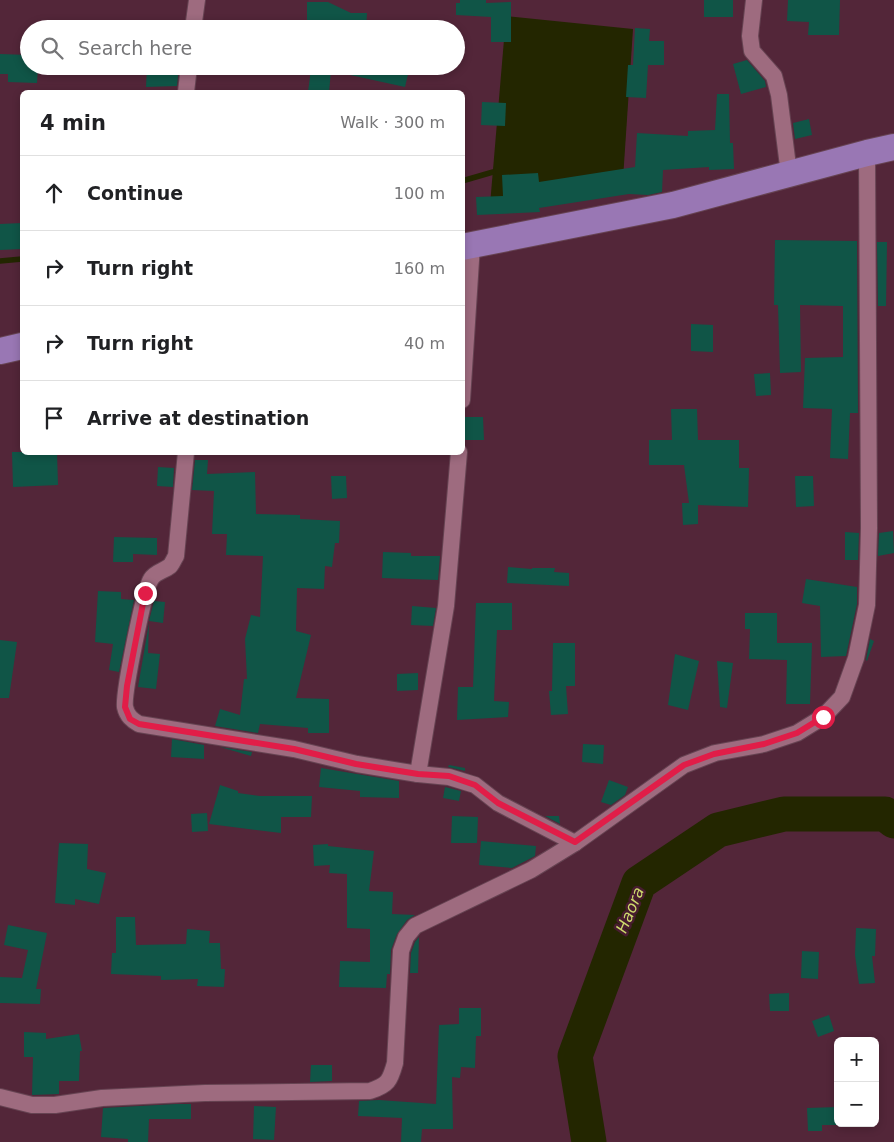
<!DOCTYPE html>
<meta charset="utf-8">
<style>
body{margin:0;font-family:"DejaVu Sans",sans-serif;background:#f6f6f6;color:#202124}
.controls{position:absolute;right:15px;bottom:15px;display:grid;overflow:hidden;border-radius:8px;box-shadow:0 2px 8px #0003}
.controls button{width:45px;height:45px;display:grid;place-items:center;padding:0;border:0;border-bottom:1px solid #e0e0e0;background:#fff;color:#202124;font:25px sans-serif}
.stop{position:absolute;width:15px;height:15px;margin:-11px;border:4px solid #e11d48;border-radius:50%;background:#fff}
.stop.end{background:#e11d48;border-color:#fff;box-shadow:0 1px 5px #0008}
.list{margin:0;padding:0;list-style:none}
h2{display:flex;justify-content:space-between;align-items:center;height:65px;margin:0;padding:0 20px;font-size:21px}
h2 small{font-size:16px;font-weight:400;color:#757577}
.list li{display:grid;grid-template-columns:32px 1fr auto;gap:15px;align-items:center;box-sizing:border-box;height:75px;padding:0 20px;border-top:1px solid #e0e0e0}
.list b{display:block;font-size:19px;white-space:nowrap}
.list em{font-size:16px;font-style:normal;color:#757577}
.icon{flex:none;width:28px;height:28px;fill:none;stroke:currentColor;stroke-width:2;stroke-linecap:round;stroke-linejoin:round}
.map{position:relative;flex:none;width:894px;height:1142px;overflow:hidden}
.search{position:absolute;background:#fff;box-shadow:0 2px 8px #0003;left:20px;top:20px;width:445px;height:55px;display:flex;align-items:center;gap:12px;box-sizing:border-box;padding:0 18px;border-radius:28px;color:#757577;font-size:19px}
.panel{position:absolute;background:#fff;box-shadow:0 2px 8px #0003;left:20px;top:90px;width:445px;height:365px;border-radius:8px}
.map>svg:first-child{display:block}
.water{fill:#232600}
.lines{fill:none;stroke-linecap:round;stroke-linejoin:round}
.stream{stroke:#232600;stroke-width:5.5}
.river{stroke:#232600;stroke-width:35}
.building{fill:#105547}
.minor-casing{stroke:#664352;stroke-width:18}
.primary-casing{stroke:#664352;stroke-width:28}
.minor{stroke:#9e6b7f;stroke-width:16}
.primary{stroke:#9977b4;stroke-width:26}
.route{stroke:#e11d48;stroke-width:6}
.labels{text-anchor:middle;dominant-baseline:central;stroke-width:5;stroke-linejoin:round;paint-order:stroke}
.water-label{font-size:16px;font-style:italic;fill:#ccd96c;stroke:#471c2f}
</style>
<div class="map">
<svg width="894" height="1142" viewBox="0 0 894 1142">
<rect width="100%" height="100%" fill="#532639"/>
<path class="water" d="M506,16L633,29L623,179L490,205Z"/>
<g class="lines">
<g class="stream">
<path d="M462,181L493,172"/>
<path d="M0,261L22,259"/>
</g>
<path class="river" d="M589,1142L575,1056L639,883L718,830L784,814H885L894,821"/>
</g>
<g class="building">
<path d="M460,0H486V3L511,2V42H491V17L456,15V3H460Z"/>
<rect x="704" y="0" width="29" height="17"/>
<path d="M788,0H840L839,35H808L809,22L787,21Z"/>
<path d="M307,2H328L351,13H367L366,29H307Z"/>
<path d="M635,28L650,29L649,41H664V65H648L646,98L626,97L628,65H633Z"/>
<path d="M0,54L29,55V66H38L37,83L8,82V74H0Z"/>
<path d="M747,60L765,81L766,87L741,94L733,64Z"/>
<path d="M147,66H179L177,86L146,87Z"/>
<path d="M342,66H410L405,87L341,73Z"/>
<path d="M311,69L331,71L329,92H308Z"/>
<path d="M717,94H729L730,143H733L734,169L709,170V167L663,170L662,192L648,195L629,194L539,208L540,212L477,215L476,197L503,196L502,175L538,173L539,182L635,167L637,133L688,136V131L715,130Z"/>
<path d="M482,102L506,103L505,126L481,125Z"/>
<path d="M809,119L812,135L795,139L793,123Z"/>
<path d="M22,223V249L0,250V224Z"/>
<path d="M775,240L857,241L858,413H850L848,459L830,458L832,409L803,408L805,358L843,357V306L800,305L801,372L780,373L778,305H774Z"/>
<path d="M877,242H887L886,306H878Z"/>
<path d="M691,324L713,325V352L691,351Z"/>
<path d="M770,373L771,395L756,396L754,374Z"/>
<path d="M671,409H697L698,440H739V468H749L748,507L698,505V524L683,525L682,503H689L684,465H649V440H672Z"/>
<path d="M462,417H483L484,440H462Z"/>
<path d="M12,452H57L58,485L13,487Z"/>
<path d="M195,460H208L207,474L255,472L256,514L300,515V519L340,521L339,543H335L332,567L325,566L324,589L297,588L296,631L311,635L296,698L329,699V733H308V728L260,724L258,733L215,726L220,709L240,715L244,679H247L245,639L251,615L260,617L263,556L226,555L227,534H212L214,491L192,490Z"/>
<path d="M158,467L174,468L173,487L157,486Z"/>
<path d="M331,476H346L347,498L332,499Z"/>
<path d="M795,476H813L814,506L796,507Z"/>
<path d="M893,531L894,553L878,556L879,533Z"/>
<path d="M845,532L859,533L858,560H845Z"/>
<path d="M114,537L157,538V555L133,554V562H113Z"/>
<path d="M383,552L411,553V556H440L438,580L382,578Z"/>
<path d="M508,567L532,569V568H555L554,572L569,573V586L507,583Z"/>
<path d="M806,579L857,587V604L846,656L821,657L820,606L802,603Z"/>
<path d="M98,591L121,592V599L134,600L119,672L109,670L113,644L95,642Z"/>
<path d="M154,601L165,602L163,623L149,621Z"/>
<path d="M476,603H512V630H497L494,701L509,702L508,717L457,720L458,687H473Z"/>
<path d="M412,606L436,608L433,626L411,625Z"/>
<path d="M745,613H777V643H812L810,704H786L787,660L749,659L750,629H745Z"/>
<path d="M149,623L148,653L160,654L156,689L138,687Z"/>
<path d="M870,639L874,641L867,661L866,660Z"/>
<path d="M0,640L17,642L9,698H0Z"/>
<path d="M553,643H575V686H566L568,714L551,715L549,691H552Z"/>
<path d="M675,654L699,661L688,710L668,705Z"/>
<path d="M717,661L733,663L727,708L720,707Z"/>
<path d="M418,673V690L397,691V674Z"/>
<path d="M172,739L204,745V759L171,757Z"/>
<path d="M583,744L604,745L603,764L582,762Z"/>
<path d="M220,747L252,752L251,756Z"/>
<path d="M449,765L465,768V771L448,767Z"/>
<path d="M321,768L399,781V798L360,797V791L319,787Z"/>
<path d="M609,780L628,787L625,795L611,805L601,802Z"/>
<path d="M220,785L238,791V793L260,796H312L311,817H281V833L209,824Z"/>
<path d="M445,787L461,791L459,801L443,798Z"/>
<path d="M207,813L208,831L192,832L191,814Z"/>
<path d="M452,816L478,817L477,843H451Z"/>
<path d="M545,816H559L560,824Z"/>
<path d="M481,841L536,846L535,856L512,868L479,865Z"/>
<path d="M59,843L88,844L87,869L106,873L99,904L75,899V905L55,903Z"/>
<path d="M328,844V846L374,851L369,891L393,892L392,914L415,915L407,920L397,934L391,950L390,974H387L386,988L339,987L340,961L370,962V929L347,928V874L329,873L330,865L314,866L313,845Z"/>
<path d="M116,917H135L136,945L186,944L187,929L210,931L209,943H220L221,969H225L224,987L197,986L198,979L161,980V976L111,974L112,953H116Z"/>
<path d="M8,925L47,933L36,989H41L40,1004L0,1003V977L22,978L28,950L4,945Z"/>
<path d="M856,928L876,929L875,956H872L875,983L859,984L855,955Z"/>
<path d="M419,937L418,973H410L411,953L415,942Z"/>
<path d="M802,951L819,952L818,979L801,978Z"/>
<path d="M789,993V1011H770L769,994Z"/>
<path d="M459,1008H481V1036H476L475,1068L461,1067L460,1078L452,1077L453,1129H422L421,1142H401L402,1118L358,1116L359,1101L379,1100L436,1104L439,1025L459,1024Z"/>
<path d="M829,1015L834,1031L818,1037L812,1021Z"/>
<path d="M24,1032L46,1033V1039L79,1034L82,1051H80L79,1081H59V1094L32,1095L33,1057H24Z"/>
<path d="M311,1065H332V1081L310,1082Z"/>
<path d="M176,1104H191V1119H149L148,1142H128V1139L101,1137L103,1108Z"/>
<path d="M254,1106L276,1107L274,1140L253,1139Z"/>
<path d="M838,1107V1125H822V1131H808L807,1108Z"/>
</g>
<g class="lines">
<defs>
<g id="minor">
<path d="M754,0L750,36L752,51L774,76L779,95L789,174"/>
<path d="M193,29L197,0"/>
<path d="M186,92L189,66"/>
<path d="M462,400L472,245"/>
<path d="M186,452L176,556C174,559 172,564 170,566C164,571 155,572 151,579C144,590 123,694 125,707C127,716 132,720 139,724L294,749L357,764L418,774L449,777L475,785L498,803L575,843"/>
<path d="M418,774L446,606L459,452"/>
<path d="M0,1097L32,1105H55L102,1098L205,1093L370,1091C388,1085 390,1081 395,1063L401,951L406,937L415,926L531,870L575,843L684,765L715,753L764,744L797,733L823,717L842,697L856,658L867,605L869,528L867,153"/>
</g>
<g id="primary">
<path d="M462,247L673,205L867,153L894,147"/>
<path d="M0,351L22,346"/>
</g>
</defs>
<use href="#minor" class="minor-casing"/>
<use href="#primary" class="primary-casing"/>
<use href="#minor" class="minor"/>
<use href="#primary" class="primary"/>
</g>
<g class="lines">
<path class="route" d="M145,593L127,686L125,707L130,719L139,724L294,749L356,764L418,774L449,776L475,785L498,803L575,842L684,765L714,754L764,744L797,733L823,717"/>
</g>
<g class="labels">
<g class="water-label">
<text transform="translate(630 910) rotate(-67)">Haora</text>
</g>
</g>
</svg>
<div class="controls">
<button>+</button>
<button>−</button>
</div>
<div class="stop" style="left:823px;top:717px"></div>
<div class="stop end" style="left:145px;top:593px"></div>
<div class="search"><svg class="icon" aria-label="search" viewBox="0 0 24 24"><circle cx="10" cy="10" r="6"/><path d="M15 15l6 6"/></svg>Search here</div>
<section class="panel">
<h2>4 min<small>Walk · 300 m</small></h2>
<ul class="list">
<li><svg class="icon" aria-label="ahead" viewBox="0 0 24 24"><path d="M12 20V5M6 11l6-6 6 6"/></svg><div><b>Continue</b></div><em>100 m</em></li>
<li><svg class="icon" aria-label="right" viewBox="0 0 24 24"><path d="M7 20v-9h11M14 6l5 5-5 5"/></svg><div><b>Turn right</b></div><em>160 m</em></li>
<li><svg class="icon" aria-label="right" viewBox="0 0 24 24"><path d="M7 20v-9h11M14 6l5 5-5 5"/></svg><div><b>Turn right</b></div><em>40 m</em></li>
<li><svg class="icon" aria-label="arrive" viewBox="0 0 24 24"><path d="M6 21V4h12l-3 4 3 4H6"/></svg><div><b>Arrive at destination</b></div></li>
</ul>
</section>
</div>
